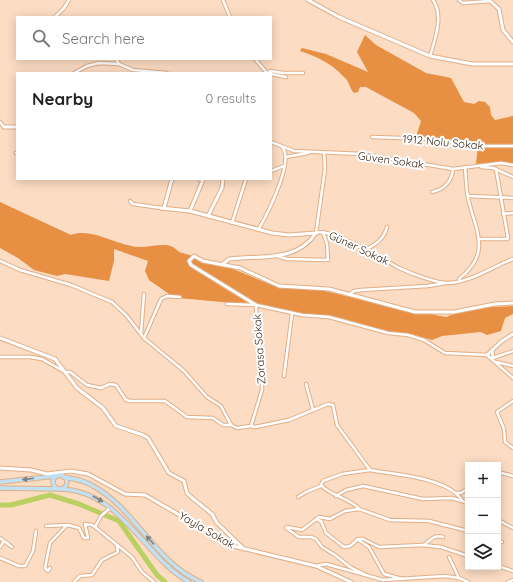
<!DOCTYPE html>
<meta charset="utf-8">
<style>
body{margin:0;font-family:Quicksand,sans-serif;background:#f6f6f6;color:#222}
.controls{position:absolute;right:12px;bottom:12px;display:grid;overflow:hidden;border-radius:0px;box-shadow:0 2px 10px #0003}
.controls button{width:36px;height:36px;display:grid;place-items:center;padding:0;border:0;border-bottom:1px solid #e0e0e0;background:#fff;color:#222;font:20px sans-serif}
.list{margin:0;padding:0;list-style:none}
h2{display:flex;justify-content:space-between;align-items:center;height:52px;margin:0;padding:0 16px;font-size:17px}
h2 small{font-size:13px;font-weight:400;color:#767676}
.icon{flex:none;width:22px;height:22px;fill:none;stroke:currentColor;stroke-width:2;stroke-linecap:round;stroke-linejoin:round}
.map{position:relative;flex:none;width:513px;height:582px;overflow:hidden}
.search{position:absolute;background:#fff;box-shadow:0 2px 10px #0003;left:16px;top:16px;width:256px;height:44px;display:flex;align-items:center;gap:10px;box-sizing:border-box;padding:0 14px;border-radius:0px;color:#767676;font-size:15px}
.panel{position:absolute;background:#fff;box-shadow:0 2px 10px #0003;left:16px;top:72px;width:256px;height:108px;border-radius:0px}
.map>svg:first-child{display:block}
.forest{fill:#e79043}
.lines{fill:none;stroke-linecap:round;stroke-linejoin:round}
.river{stroke:#bad162;stroke-width:5}
.minor-casing{stroke:#e1ae86;stroke-width:4.5}
.tertiary-casing{stroke:#e1ae86;stroke-width:5}
.secondary-casing{stroke:#e1ae86;stroke-width:5.5}
.minor{stroke:#fff;stroke-width:2.5}
.tertiary{stroke:#fff;stroke-width:3}
.secondary{stroke:#c0e1f4;stroke-width:3.5}
.oneway{fill:#7c8384}
.labels{text-anchor:middle;dominant-baseline:central;stroke-width:4;stroke-linejoin:round;paint-order:stroke}
.street-label{font-size:11px;fill:#392515;stroke:#fff}
</style>
<div class="map">
<svg width="513" height="582" viewBox="0 0 513 582">
<rect width="100%" height="100%" fill="#fcdcc3"/>
<g class="forest">
<path d="M365,35L376,45L426,73L451,78L464,102L474,104L479,101L485,102L490,107L491,115L495,120L513,116V164H476L478,146L415,140L421,121L414,113L366,87H360L358,92L354,93C350,89 350,84 346,79C331,63 320,58 300,51L302,48L326,54L368,72L357,52Z"/>
<path d="M0,202L71,235C91,227 118,246 138,247C152,248 169,239 179,252L221,264L274,286L312,288L392,307L446,317L469,308L513,306V314L505,318L501,331L487,335L481,332L442,336L432,340L411,334L388,332L337,317L296,315L264,306L179,298L172,296L149,280L145,271L148,261L114,249V261L109,281L65,274L57,276L34,270L18,258L0,248Z"/>
</g>
<g class="lines">
<path class="river" d="M0,505H11L50,495L79,504L119,521L157,575L165,582"/>
<defs>
<g id="minor">
<path d="M223,0L230,17"/>
<path d="M459,0L463,3L490,1"/>
<path d="M55,17L64,8L69,0"/>
<path d="M430,56C435,40 444,15 433,0"/>
<path d="M116,59L119,64"/>
<path d="M255,59L267,73"/>
<path d="M74,73L87,66L99,63L119,64L133,70L167,73"/>
<path d="M268,73L270,71L283,73H303"/>
<path d="M271,74L286,77"/>
<path d="M0,122L4,127"/>
<path d="M372,137L433,139L473,146H513"/>
<path d="M271,142L294,151L362,154L453,169L501,163L513,165"/>
<path d="M16,153H17"/>
<path d="M324,153L325,169L316,233C330,227 384,260 399,268C410,273 435,283 448,283C469,283 494,266 513,259"/>
<path d="M286,157L308,153"/>
<path d="M481,167L493,168L513,177"/>
<path d="M271,171L284,166"/>
<path d="M432,192C444,190 452,181 453,169"/>
<path d="M468,196L513,198"/>
<path d="M130,201L133,204L161,208"/>
<path d="M503,214L513,213"/>
<path d="M232,223L246,179"/>
<path d="M258,230C267,215 295,160 282,147"/>
<path d="M480,239H507L508,238L496,169"/>
<path d="M366,249C376,245 384,239 387,227"/>
<path d="M277,256L287,259L328,260L327,244L323,232"/>
<path d="M0,261L20,270L71,285L112,302L126,315L144,338L184,371L207,397L221,406L231,425L237,428L251,426L262,390V359L257,337L256,305"/>
<path d="M459,279C492,253 476,232 468,198C466,188 466,177 465,167"/>
<path d="M350,294L354,291L361,290L428,286L445,283"/>
<path d="M227,304L256,305L302,315L329,317L388,333L408,335L424,340L445,353L487,355L513,378"/>
<path d="M141,333L144,294"/>
<path d="M144,338L161,299L167,296L180,297"/>
<path d="M0,357H30L42,359L65,372H70L87,385L101,388L110,384L116,385L126,400L130,401H165L187,417L213,418L223,425H231"/>
<path d="M493,358L513,351"/>
<path d="M496,362L513,366"/>
<path d="M284,376L292,314"/>
<path d="M306,384L313,410"/>
<path d="M513,401L497,412L504,429L505,442L513,448"/>
<path d="M251,426L255,427L289,420L328,404L333,405L337,425L370,470L342,474L323,481L321,485C330,496 352,499 359,509L345,511L330,519L319,517L302,530L287,527L286,528L299,537H311L316,539L322,547L335,555L350,567L366,575"/>
<path d="M370,470C396,475 446,477 462,500"/>
<path d="M498,472L513,476"/>
<path d="M457,493H461L468,488"/>
<path d="M336,496L346,490L363,486L423,499L452,498L468,503"/>
<path d="M298,497L306,492L321,486"/>
<path d="M110,508L101,516L95,527L132,557L142,572L154,582"/>
<path d="M359,509L390,520L429,521L468,531"/>
<path d="M318,520L321,521L326,533L344,547L350,546L357,540"/>
<path d="M498,520L513,528"/>
<path d="M46,526L67,525"/>
<path d="M0,538L12,547"/>
<path d="M498,541L502,542"/>
<path d="M424,545C430,540 435,534 443,537"/>
<path d="M0,547L4,541"/>
<path d="M449,557L459,578"/>
<path d="M0,558L19,566H25L33,551L36,531"/>
<path d="M316,566L326,564L383,580L445,576L459,578L468,582"/>
<path d="M498,566L513,571"/>
<path d="M50,568L48,571L45,568L50,543L65,527L68,525L79,528L84,538H88L85,524L92,525L95,527"/>
<path d="M402,579L384,574L369,547L357,539H363L379,547L423,545L441,547L468,556"/>
<path d="M74,582L80,576L92,575L102,560L118,552L117,546"/>
<path d="M508,582L513,580"/>
</g>
<g id="tertiary">
<path d="M308,0L339,17L430,56L472,64H513"/>
<path d="M489,0L499,9L503,30L513,42"/>
<path d="M4,127H17"/>
<path d="M161,208L190,211L272,233L289,235L316,233"/>
<path d="M164,208L172,179"/>
<path d="M190,211L203,180L199,179"/>
<path d="M208,216L222,188L223,179"/>
<path d="M223,264L229,259C260,255 296,263 316,233"/>
<path d="M256,305L191,265L189,261L194,256L203,261L240,268L279,286L329,289L415,312H454L495,304L513,303"/>
<path d="M0,338L55,359L77,388L103,408L116,426L143,435L148,438L169,473L184,481L187,493L191,497L212,514L217,523L244,549"/>
<path d="M492,350L493,358"/>
<path d="M487,355L502,341L513,334"/>
<path d="M0,468L31,470L47,474L71,471L88,474L125,494L145,495L233,546L316,566L351,582"/>
</g>
<g id="secondary">
<circle cx="60" cy="482" r="7"/>
<path d="M63,477C74,479 84,480 93,486C136,509 155,563 201,582"/>
<path d="M0,482L57,476"/>
<path d="M0,488L57,489"/>
<path d="M61,489C121,491 143,556 189,582"/>
</g>
</defs>
<use href="#minor" class="minor-casing"/>
<use href="#tertiary" class="tertiary-casing"/>
<use href="#secondary" class="secondary-casing"/>
<use href="#minor" class="minor"/>
<use href="#tertiary" class="tertiary"/>
<use href="#secondary" class="secondary"/>
</g>
<defs><path id="oneway-solid" d="M-6-.8H1V-3.2L6.5 0L1 3.2V.8H-6Z"/></defs>
<g class="oneway">
<use href="#oneway-solid" transform="translate(28 479) rotate(173)"/>
<use href="#oneway-solid" transform="translate(98 499) rotate(30)"/>
<use href="#oneway-solid" transform="translate(150 540) rotate(-132)"/>
</g>
<g class="labels">
<g class="street-label">
<text transform="translate(443 142) rotate(5)">1912 Nolu Sokak</text>
<text transform="translate(391 160) rotate(8)">Güven Sokak</text>
<text transform="translate(359 248) rotate(25)">Güner Sokak</text>
<text transform="translate(259 349) rotate(-94)">Zorasa Sokak</text>
<text transform="translate(207 530) rotate(30)">Yayla Sokak</text>
</g>
</g>
</svg>
<div class="controls">
<button>+</button>
<button>−</button>
<button><svg class="icon" aria-label="layers" viewBox="0 0 24 24"><path d="M12 4l9 5-9 5-9-5zM3 14l9 5 9-5"/></svg></button>
</div>
<div class="search"><svg class="icon" aria-label="search" viewBox="0 0 24 24"><circle cx="10" cy="10" r="6"/><path d="M15 15l6 6"/></svg>Search here</div>
<section class="panel">
<h2>Nearby<small>0 results</small></h2>
<ul class="list">
</ul>
</section>
</div>
